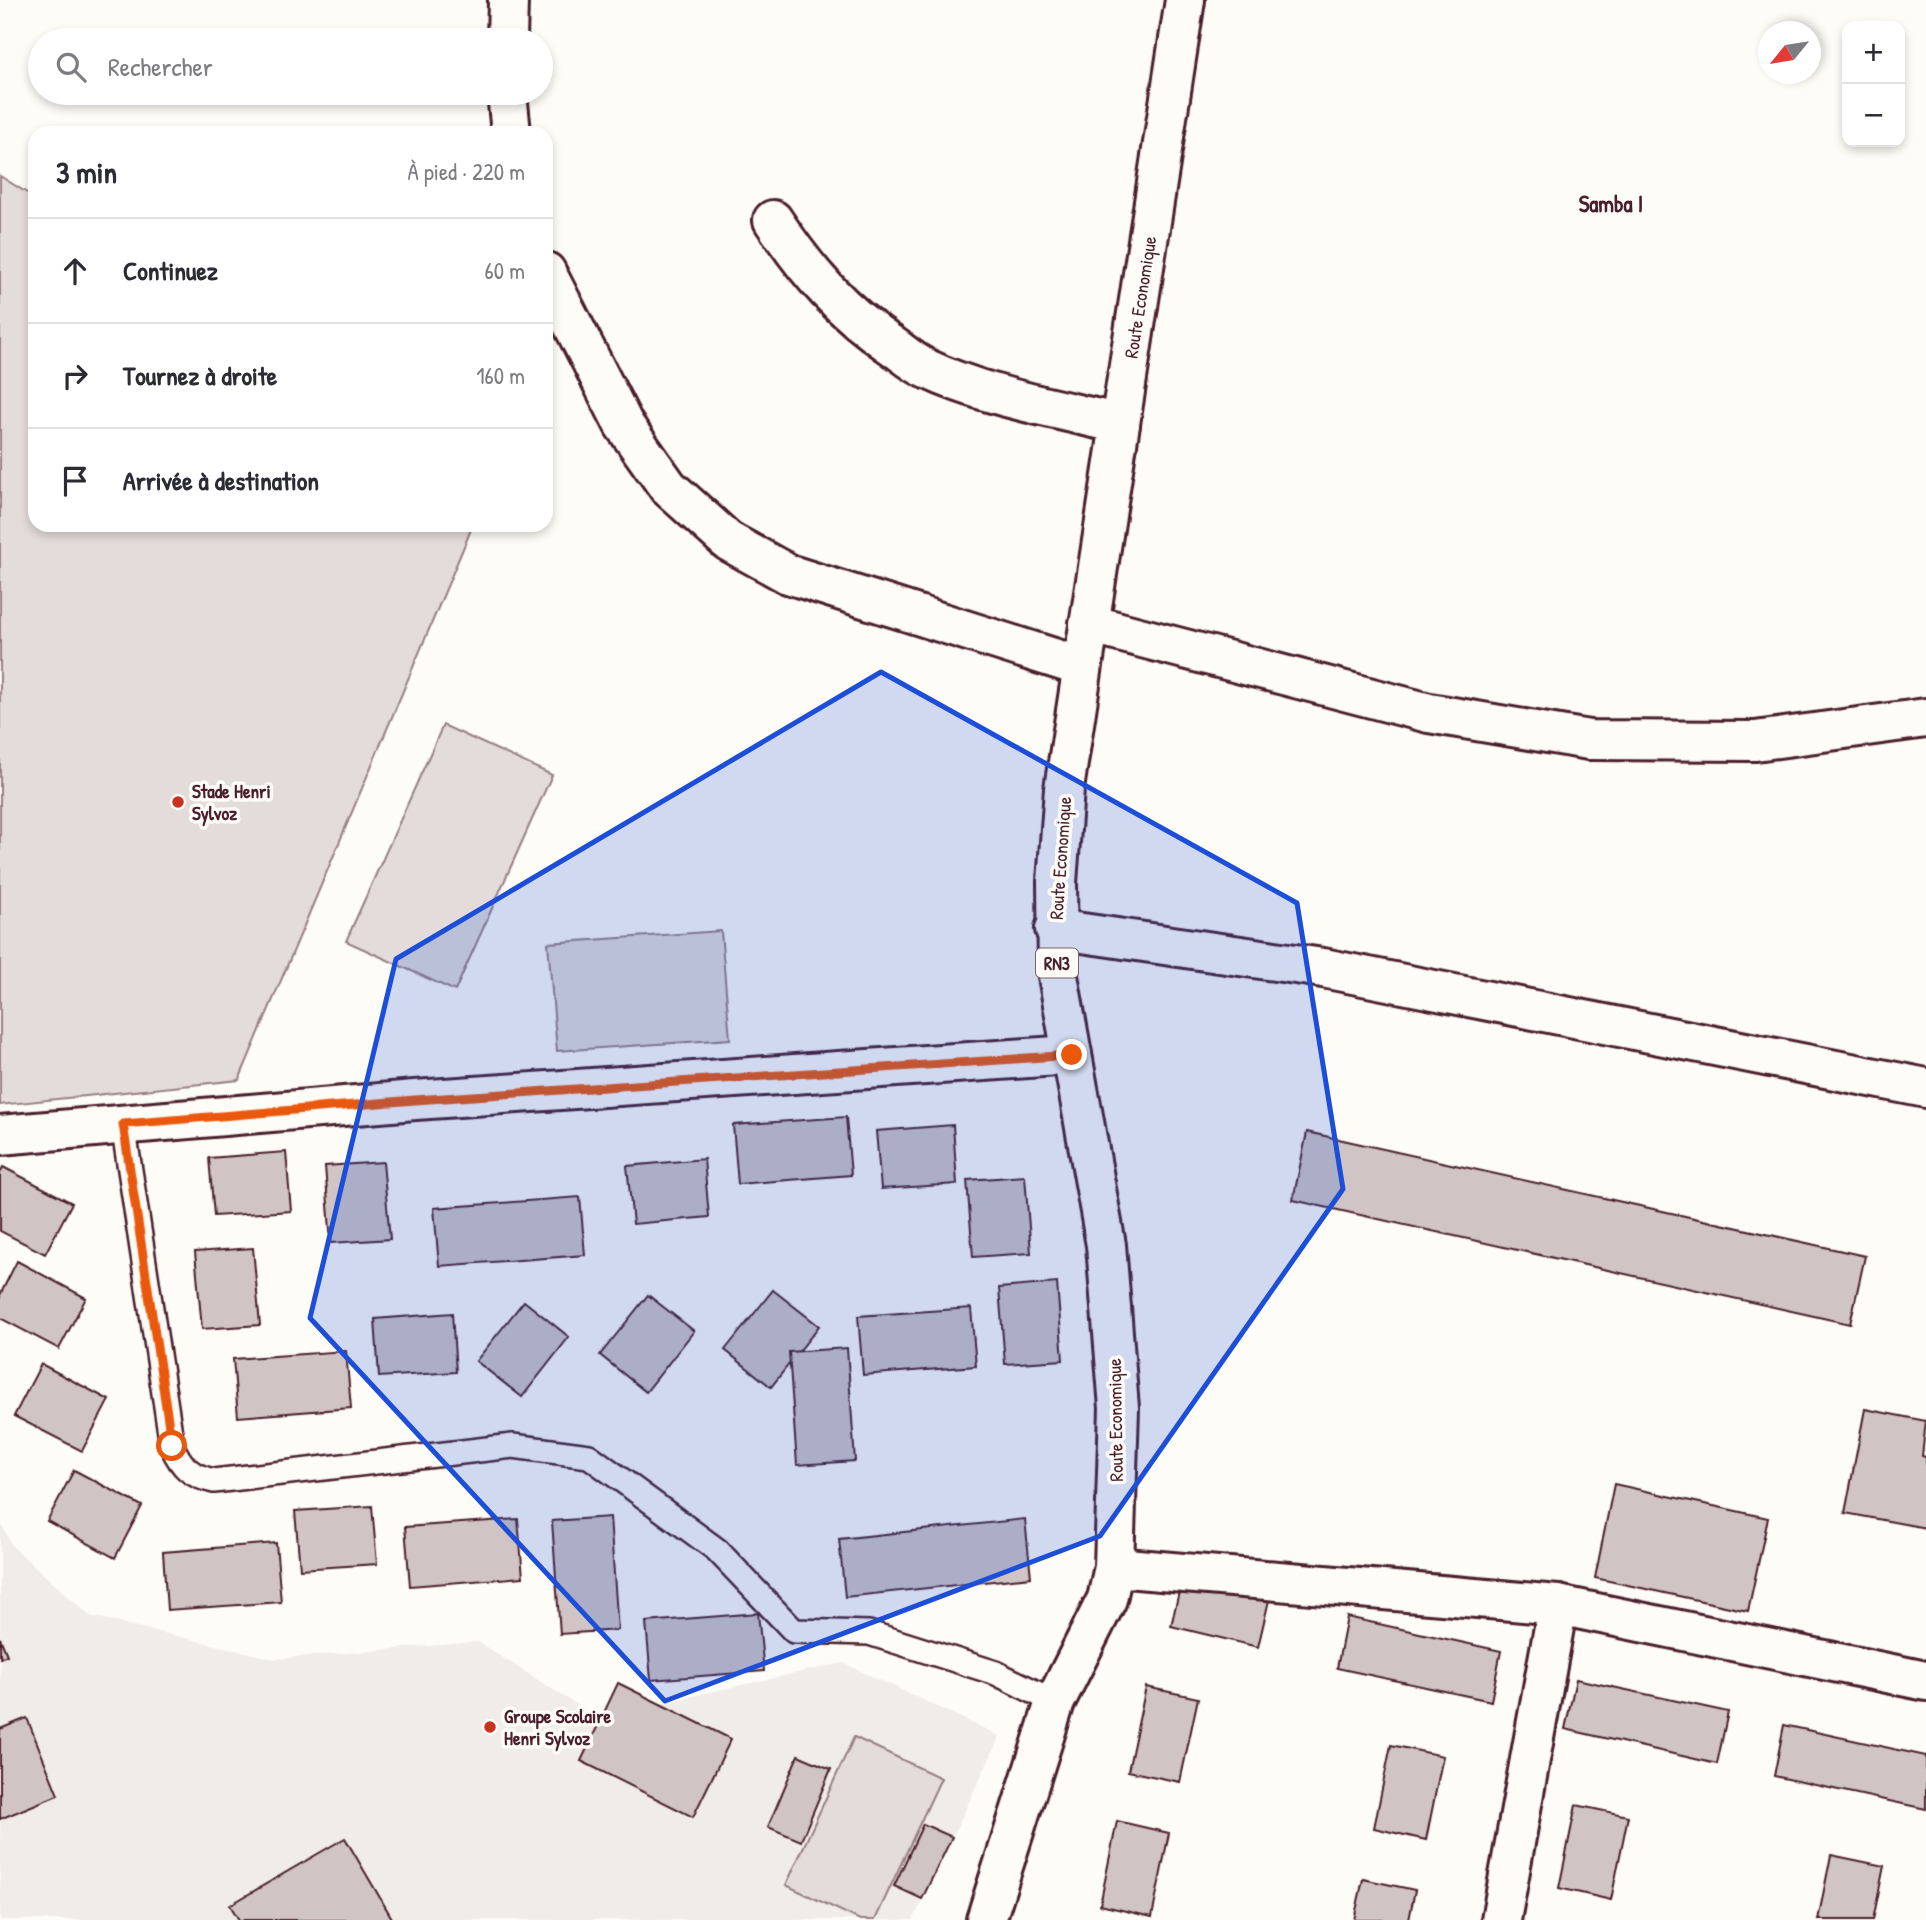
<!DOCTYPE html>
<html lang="fr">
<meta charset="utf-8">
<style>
body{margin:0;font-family:"Patrick Hand",sans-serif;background:#f2f2f3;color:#2b2b33}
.controls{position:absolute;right:21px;top:21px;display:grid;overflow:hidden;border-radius:14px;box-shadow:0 4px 10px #0003}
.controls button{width:63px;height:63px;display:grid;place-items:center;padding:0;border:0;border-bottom:2px solid #e1e1e2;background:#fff;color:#2b2b33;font:35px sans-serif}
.compass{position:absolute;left:1758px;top:21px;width:63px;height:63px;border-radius:50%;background:#fff;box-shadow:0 4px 10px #0003;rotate:240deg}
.stop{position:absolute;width:21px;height:21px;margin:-16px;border:5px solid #ea580c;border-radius:50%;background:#fff}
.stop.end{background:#ea580c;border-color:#fff;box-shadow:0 2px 7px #0008}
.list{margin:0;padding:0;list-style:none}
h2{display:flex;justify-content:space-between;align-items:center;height:91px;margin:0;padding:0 28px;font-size:30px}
h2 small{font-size:23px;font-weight:400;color:#7c7c81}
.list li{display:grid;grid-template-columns:46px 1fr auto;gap:21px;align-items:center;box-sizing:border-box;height:105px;padding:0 28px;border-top:2px solid #e1e1e2}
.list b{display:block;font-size:26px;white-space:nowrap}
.list em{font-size:23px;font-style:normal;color:#7c7c81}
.icon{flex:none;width:38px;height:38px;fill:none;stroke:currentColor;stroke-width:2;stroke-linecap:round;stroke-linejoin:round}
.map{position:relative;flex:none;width:1926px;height:1920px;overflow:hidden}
.search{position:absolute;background:#fff;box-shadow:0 4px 10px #0003;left:28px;top:28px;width:525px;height:77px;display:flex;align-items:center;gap:18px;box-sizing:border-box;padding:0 24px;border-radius:38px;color:#7c7c81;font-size:26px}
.panel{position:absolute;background:#fff;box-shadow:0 4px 10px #0003;left:28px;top:126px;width:525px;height:406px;border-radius:21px}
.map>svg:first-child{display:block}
.built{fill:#f0ece8}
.green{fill:#e3dcda;stroke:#967e82;stroke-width:2}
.building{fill:#d0c5c4;stroke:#4a1f2b;stroke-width:2}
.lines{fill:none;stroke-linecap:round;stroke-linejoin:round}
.service-casing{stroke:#4a1f2b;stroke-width:28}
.minor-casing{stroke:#4a1f2b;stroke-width:44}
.trunk-casing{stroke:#4a1f2b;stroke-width:44}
.service{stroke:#fdfcf7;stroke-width:23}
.minor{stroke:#fdfcf7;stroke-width:38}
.trunk{stroke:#fdfcf7;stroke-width:38}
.route{stroke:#ea580c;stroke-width:9}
.marked{fill:#1d4ed8;fill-opacity:0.2;stroke:#1d4ed8;stroke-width:5;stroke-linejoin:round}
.poi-dot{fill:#c8321e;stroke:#fdfcf7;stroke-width:2.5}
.labels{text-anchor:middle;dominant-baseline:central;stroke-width:7;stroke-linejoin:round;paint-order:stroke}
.shield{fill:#fdfcf7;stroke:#806168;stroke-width:2}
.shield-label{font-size:18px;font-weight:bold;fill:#4a1f2b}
.street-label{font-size:19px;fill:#4a1f2b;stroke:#fdfcf7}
.poi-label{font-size:19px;font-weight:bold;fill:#4a1f2b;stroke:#fdfcf7;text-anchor:start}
.quarter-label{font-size:23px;font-weight:bold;fill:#4a1f2b;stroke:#fdfcf7}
</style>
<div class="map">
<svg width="1926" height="1920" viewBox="0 0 1926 1920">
<rect width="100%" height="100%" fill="#fdfcf7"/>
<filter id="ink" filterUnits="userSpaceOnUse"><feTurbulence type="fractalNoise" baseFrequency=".0143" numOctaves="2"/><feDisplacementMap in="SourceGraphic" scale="14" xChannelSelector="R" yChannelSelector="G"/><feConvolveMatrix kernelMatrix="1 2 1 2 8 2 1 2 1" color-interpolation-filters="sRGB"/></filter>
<g filter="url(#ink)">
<path class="built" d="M0,1521L12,1546L90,1616L275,1659L478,1642L596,1717L843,1663L1000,1736L913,1920H0Z"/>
<g class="green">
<path d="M0,176L35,198V525H473L239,1080L0,1105Z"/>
<path d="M443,725L552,775L455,991L346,941Z"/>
<path d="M721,931L730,1039L557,1051L548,943Z"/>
<path d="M854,1737L941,1778L875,1920H860L786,1885Z"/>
</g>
<g class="building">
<path d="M846,1117L851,1175L738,1184L733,1125Z"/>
<path d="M953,1125L957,1184L881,1189L876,1131Z"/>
<path d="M1307,1132L1865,1256L1850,1324L1293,1200Z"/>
<path d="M286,1152L291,1211L214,1216L209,1158Z"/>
<path d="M704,1159L709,1217L633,1224L627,1166Z"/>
<path d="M383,1162L390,1239L331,1243L325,1166Z"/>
<path d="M3,1167L72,1203L45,1254L0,1231V1173Z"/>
<path d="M1025,1176L1031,1253L973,1257L967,1180Z"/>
<path d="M580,1197L585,1255L439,1266L434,1208Z"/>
<path d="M253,1248L260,1325L202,1329L195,1252Z"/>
<path d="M17,1261L86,1298L59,1349L0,1318V1295Z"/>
<path d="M1057,1283L1063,1360L1005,1364L999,1288Z"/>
<path d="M773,1290L819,1326L771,1387L725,1350Z"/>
<path d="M648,1295L694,1331L646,1392L600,1355Z"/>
<path d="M524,1301L569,1337L522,1397L476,1361Z"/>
<path d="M971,1308L976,1366L863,1375L858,1316Z"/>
<path d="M452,1313L456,1372L379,1377L375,1319Z"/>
<path d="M847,1348L855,1461L797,1465L789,1352Z"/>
<path d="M346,1351L351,1408L238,1417L233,1359Z"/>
<path d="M41,1364L109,1400L82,1451L14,1416Z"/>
<path d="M1865,1409L1926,1421L1922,1456L1926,1457V1528L1845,1513Z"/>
<path d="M74,1470L142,1506L115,1558L47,1521Z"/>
<path d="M1614,1484L1768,1518L1748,1611L1595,1578Z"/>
<path d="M372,1506L377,1564L300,1569L295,1511Z"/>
<path d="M610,1517L618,1630L560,1634L552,1521Z"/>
<path d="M518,1519L523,1577L410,1586L405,1527Z"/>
<path d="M1025,1519L1031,1577L845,1597L839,1539Z"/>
<path d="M276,1543L281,1602L167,1610L163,1552Z"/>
<path d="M1183,1575L1270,1596L1258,1647L1171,1626Z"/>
<path d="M758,1613L764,1671L651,1680L646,1622Z"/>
<path d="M1347,1617L1501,1651L1491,1701L1337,1668Z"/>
<path d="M0,1638L7,1655L0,1658Z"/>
<path d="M1576,1679L1728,1712L1717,1764L1565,1729Z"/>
<path d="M618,1683L731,1739L693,1817L581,1761Z"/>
<path d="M1146,1687L1198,1698L1180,1782L1128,1771Z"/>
<path d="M27,1718L58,1795L0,1819V1729Z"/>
<path d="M1784,1725L1926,1756V1809L1774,1776Z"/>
<path d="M1391,1745L1443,1756L1426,1840L1374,1828Z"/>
<path d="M798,1755L831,1769L801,1841L768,1827Z"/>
<path d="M1576,1805L1628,1816L1611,1900L1559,1888Z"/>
<path d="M1117,1821L1169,1833L1152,1917L1100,1905Z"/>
<path d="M923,1824L952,1837L922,1899L894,1886Z"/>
<path d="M345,1838L393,1920H239L230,1905Z"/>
<path d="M1831,1855L1884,1866L1873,1920H1818Z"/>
<path d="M1363,1879L1415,1890L1409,1920H1354Z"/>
</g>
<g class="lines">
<defs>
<path id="service" d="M123,1124L172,1446C182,1468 191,1476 214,1481L513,1446L589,1456L717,1550L794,1631L869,1633L996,1673L1055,1702"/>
<g id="minor">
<path d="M507,40L508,0"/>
<path d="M507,93L511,133"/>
<path d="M773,220C808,273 841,311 894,347C904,354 914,363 925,368C986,397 1055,408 1120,424"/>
<path d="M546,272L624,425L668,487L728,541L788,574L1082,667"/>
<path d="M1089,624L1429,713L1589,740L1755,741L1926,718"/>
<path d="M1055,929L1323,968L1926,1088"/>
<path d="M0,1135L415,1100L1072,1055"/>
<path d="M1114,1567L1558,1605L1926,1681"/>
<path d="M1501,1920L1558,1605"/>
</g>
<path id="trunk" d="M986,1920L1055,1702L1107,1599L1114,1567L1119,1408L1106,1245L1058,976L1057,882L1064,789L1185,0"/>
</defs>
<use href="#service" class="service-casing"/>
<use href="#minor" class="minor-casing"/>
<use href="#trunk" class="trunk-casing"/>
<use href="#service" class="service"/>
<use href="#minor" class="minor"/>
<use href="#trunk" class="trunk"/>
</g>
</g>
<g class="lines" filter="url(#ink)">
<path class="route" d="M172,1446L123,1124L415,1100L1072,1055"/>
</g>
<path class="marked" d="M881,672L1297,903L1343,1189L1100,1536L665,1701L310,1318L396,959Z"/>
<g class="poi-dot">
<circle cx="178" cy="802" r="7"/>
<circle cx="490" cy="1727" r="7"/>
</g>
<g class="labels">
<rect class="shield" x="1036" y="948.5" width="42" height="29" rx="5"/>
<g class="shield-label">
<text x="1057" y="963">RN3</text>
</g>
<g class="street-label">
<text transform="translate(1140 297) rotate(-81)">Route Economique</text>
<text transform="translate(1060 858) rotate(-86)">Route Economique</text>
<text transform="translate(1115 1420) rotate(-91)">Route Economique</text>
</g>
<g class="poi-label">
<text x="192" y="791">Stade Henri<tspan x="192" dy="22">Sylvoz</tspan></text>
<text x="504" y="1716">Groupe Scolaire<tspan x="504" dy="22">Henri Sylvoz</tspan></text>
</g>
<g class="quarter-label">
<text x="1611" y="203">Samba I</text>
</g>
</g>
</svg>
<div class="controls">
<button>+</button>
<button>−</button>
</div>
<svg class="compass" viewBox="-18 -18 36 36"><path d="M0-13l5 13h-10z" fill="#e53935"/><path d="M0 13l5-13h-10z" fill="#7c7c81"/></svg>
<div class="stop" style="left:172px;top:1446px"></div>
<div class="stop end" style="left:1072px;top:1055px"></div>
<div class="search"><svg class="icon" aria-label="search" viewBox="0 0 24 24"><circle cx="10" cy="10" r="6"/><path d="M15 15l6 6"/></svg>Rechercher</div>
<section class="panel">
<h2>3 min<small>À pied · 220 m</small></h2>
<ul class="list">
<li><svg class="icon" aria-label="ahead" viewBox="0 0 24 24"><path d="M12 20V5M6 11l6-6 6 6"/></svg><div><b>Continuez</b></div><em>60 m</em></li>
<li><svg class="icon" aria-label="right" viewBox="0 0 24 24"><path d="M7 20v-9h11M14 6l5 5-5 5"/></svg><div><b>Tournez à droite</b></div><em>160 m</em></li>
<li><svg class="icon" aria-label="arrive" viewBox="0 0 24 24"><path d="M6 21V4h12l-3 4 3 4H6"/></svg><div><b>Arrivée à destination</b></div></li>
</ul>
</section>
</div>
